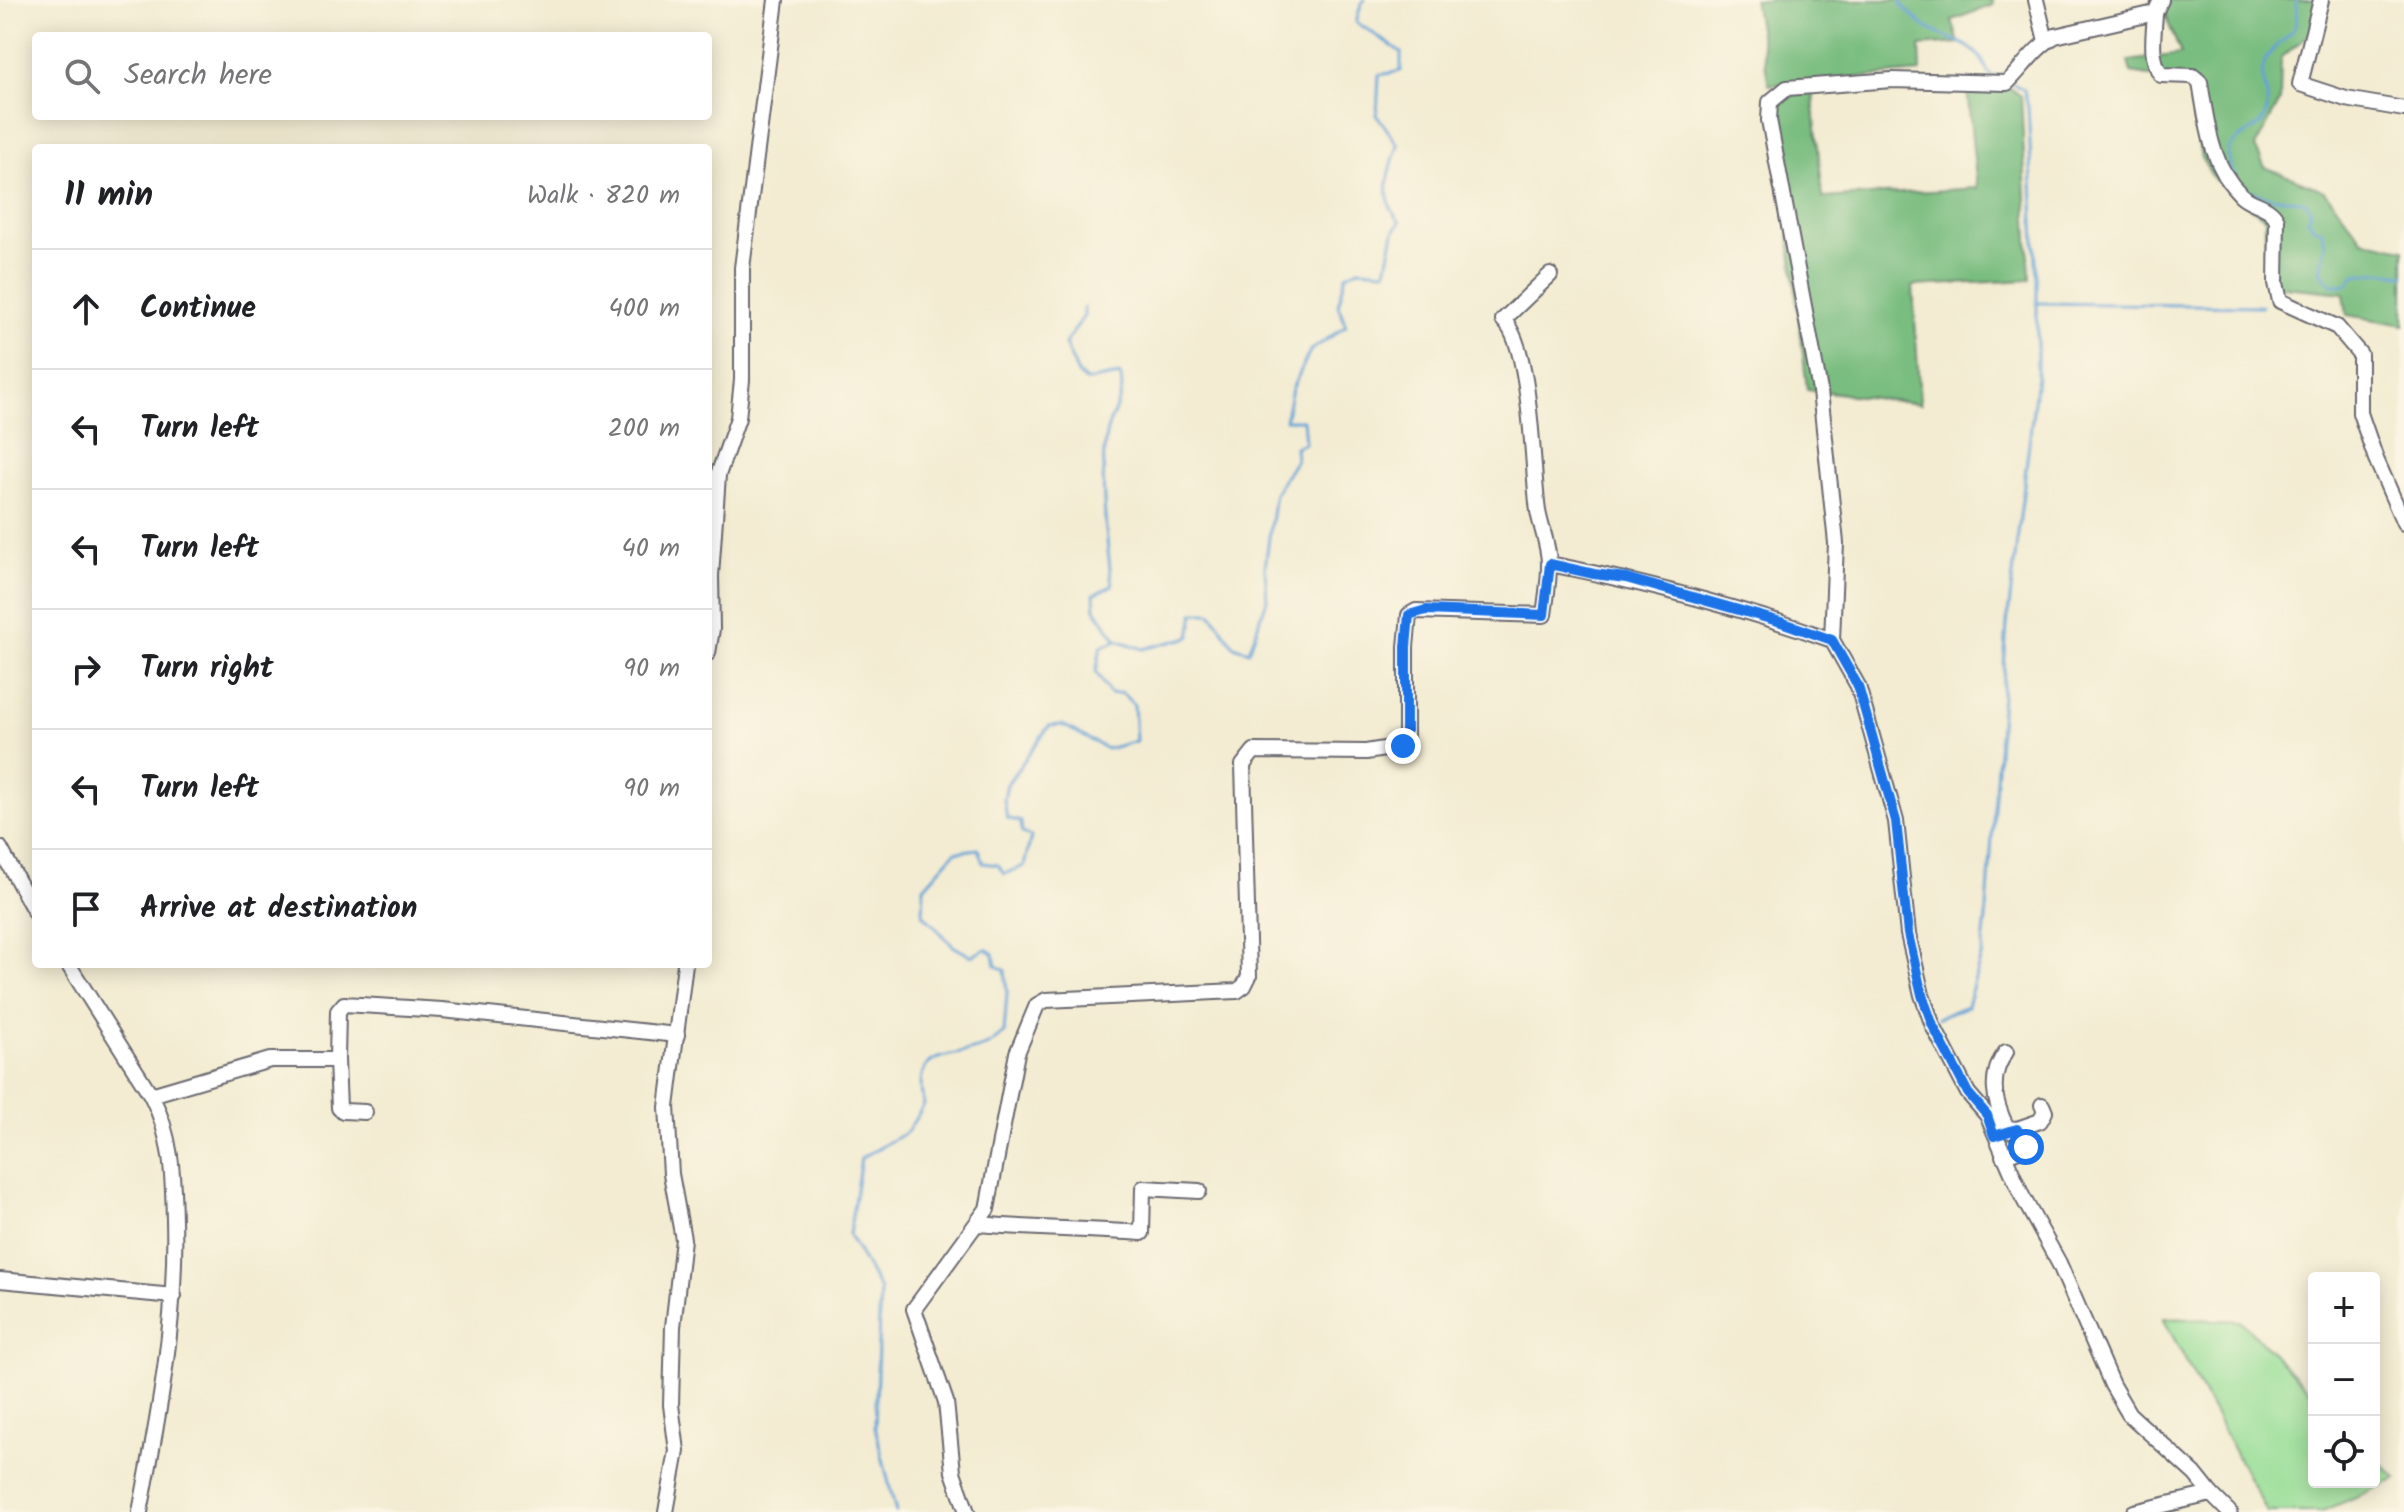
<!DOCTYPE html>
<meta charset="utf-8">
<style>
body{margin:0;font-family:Kalam,sans-serif;background:#f6f6f6;color:#202124}
.controls{position:absolute;right:24px;bottom:24px;display:grid;overflow:hidden;border-radius:8px;box-shadow:0 4px 20px #0003}
.controls button{width:72px;height:72px;display:grid;place-items:center;padding:0;border:0;border-bottom:2px solid #e0e0e0;background:#fff;color:#202124;font:40px sans-serif}
.stop{position:absolute;width:24px;height:24px;margin:-18px;border:6px solid #1a73e8;border-radius:50%;background:#fff}
.stop.end{background:#1a73e8;border-color:#fff;box-shadow:0 2px 8px #0008}
.list{margin:0;padding:0;list-style:none}
h2{display:flex;justify-content:space-between;align-items:center;height:104px;margin:0;padding:0 32px;font-size:34px}
h2 small{font-size:26px;font-weight:400;color:#757577}
.list li{display:grid;grid-template-columns:52px 1fr auto;gap:24px;align-items:center;box-sizing:border-box;height:120px;padding:0 32px;border-top:2px solid #e0e0e0}
.list b{display:block;font-size:30px;white-space:nowrap}
.list em{font-size:26px;font-style:normal;color:#757577}
.icon{flex:none;width:44px;height:44px;fill:none;stroke:currentColor;stroke-width:2;stroke-linecap:round;stroke-linejoin:round}
.map{position:relative;flex:none;width:2404px;height:1512px;overflow:hidden}
.search{position:absolute;background:#fff;box-shadow:0 4px 20px #0003;left:32px;top:32px;width:680px;height:88px;display:flex;align-items:center;gap:20px;box-sizing:border-box;padding:0 28px;border-radius:8px;color:#757577;font-size:30px}
.panel{position:absolute;background:#fff;box-shadow:0 4px 20px #0003;left:32px;top:144px;width:680px;height:824px;border-radius:8px}
.map>svg:first-child{display:block}
.green{fill:#98de97;stroke:#5d8069;stroke-width:2}
.forest{fill:#7abd80;stroke:#4e705e;stroke-width:2}
.lines{fill:none;stroke-linecap:round;stroke-linejoin:round}
.stream{stroke:#65a1d6;stroke-width:3}
.minor-casing{stroke:#6b6970;stroke-width:18}
.minor{stroke:#fff;stroke-width:14}
.route{stroke:#1a73e8;stroke-width:10}
</style>
<div class="map">
<svg width="2404" height="1512" viewBox="0 0 2404 1512">
<rect width="100%" height="100%" fill="#fcf5e5"/>
<filter id="ink" filterUnits="userSpaceOnUse"><feTurbulence type="fractalNoise" baseFrequency=".0125" numOctaves="2"/><feDisplacementMap in="SourceGraphic" scale="16" xChannelSelector="R" yChannelSelector="G"/><feConvolveMatrix kernelMatrix="1 2 1 2 8 2 1 2 1" color-interpolation-filters="sRGB"/></filter>
<filter id="wash" filterUnits="userSpaceOnUse"><feTurbulence type="fractalNoise" baseFrequency=".006" numOctaves="4" result="noise"/><feDisplacementMap in="SourceGraphic" scale="32" xChannelSelector="R" yChannelSelector="G"/><feGaussianBlur stdDeviation="1.8" result="paint"/><feColorMatrix in="noise" values="0 0 0 0 0 0 0 0 0 0 0 0 0 0 0 0 0 1.4 0 .05"/><feComposite in="paint" operator="in"/></filter>
<g filter="url(#wash)">
<rect width="100%" height="100%" fill="#f3ecd2"/>
<path class="green" d="M2163,1318L2241,1321L2314,1395V1482H2374V1456L2397,1479L2321,1512H2267Z"/>
<g class="forest">
<path d="M1754,0H1992L1993,5L1952,20L1959,43L1920,46L1921,72L1769,85Z"/>
<path d="M2159,0H2315L2314,30L2281,58L2280,101L2255,147L2265,167L2325,191L2363,240L2404,249V325L2347,315L2344,293L2265,285V218L2214,179L2201,158L2187,82L2131,73L2128,61L2181,54Z"/>
<path d="M1812,87L1823,198L1977,188L1967,88L2009,87L2021,96L2030,280L1913,286L1920,404L1807,389L1774,103Z"/>
</g>
<g class="lines">
<g class="stream">
<path d="M1901,0V4C1909,11 1916,21 1924,26C1948,42 1978,40 1988,73L1996,77"/>
<path d="M2295,0C2304,40 2278,34 2265,61C2257,79 2272,92 2266,114C2261,131 2239,134 2231,146C2227,152 2228,158 2230,164C2242,203 2276,195 2306,202L2311,211L2308,220L2314,227L2323,232L2325,244L2320,271L2332,285H2347L2355,275L2380,272L2404,275"/>
<path d="M2038,303L2262,306"/>
<path d="M1084,307V316L1065,344L1078,374L1086,381L1120,375C1128,396 1109,415 1106,435C1099,479 1107,542 1112,586L1094,594L1095,609L1117,640"/>
<path d="M1938,1018L1967,1006L1982,953L1987,909L2007,624L2037,377V281L2028,107L2024,90L2014,84"/>
<path d="M896,1512L875,1427L880,1290L849,1235L861,1158L907,1132L924,1105C909,1046 952,1061 988,1045C994,1042 999,1037 1004,1033L1007,993L1005,970L996,966L994,954L986,949L971,956L953,946L923,914L924,887L955,852L978,849L983,863L998,865L1004,874L1024,866L1031,837L1022,833L1021,822L1007,818L1004,800L1007,784L1049,726L1063,725L1107,749L1136,741L1134,705L1122,693L1110,694L1096,672L1101,647L1117,640L1143,649L1190,637L1194,613H1211L1234,646L1249,651L1267,600L1265,567L1275,493L1296,460L1295,447L1305,443L1303,420H1285L1292,389L1310,351L1346,326L1338,305L1346,275L1358,269L1386,271L1394,232L1400,222C1379,198 1389,172 1398,145L1377,115L1379,75L1401,71V52L1356,22L1362,2L1365,0"/>
</g>
</g>
</g>
<g filter="url(#ink)">
<g class="lines">
<defs>
<g id="minor">
<path d="M2036,0L2046,41"/>
<path d="M2161,0L2155,13L2055,36C2036,47 2023,67 2007,83L1892,80L1787,88L1770,102L1769,120L1820,391L1836,543L1832,640L1858,686L1896,821L1908,934L1922,995L1933,1026L1968,1093L1987,1115L2022,1196L2059,1263L2112,1385L2129,1414L2195,1474L2211,1494"/>
<path d="M2321,0L2300,84L2346,99L2404,109"/>
<path d="M2155,13C2154,35 2149,56 2161,75L2193,76L2200,82C2207,122 2210,165 2241,195C2252,205 2270,205 2277,220L2276,283L2280,301L2337,327L2360,354V413L2376,459L2404,523"/>
<path d="M1550,564C1645,583 1740,607 1832,640"/>
<path d="M708,653L712,629L711,576L718,475L738,418L742,380V268L776,0"/>
<path d="M0,848L36,914"/>
<path d="M68,964L151,1095C172,1136 173,1175 174,1220C177,1319 159,1415 140,1512"/>
<path d="M2006,1052C1988,1076 1994,1102 2007,1128L2017,1129L2040,1121L2045,1112L2042,1105"/>
<path d="M337,1060L339,1108L343,1111L365,1112"/>
<path d="M151,1095L270,1060H337L338,1011L344,1004L442,1010L677,1035"/>
<path d="M2003,1156L2026,1147L2017,1129L2010,1131"/>
<path d="M978,1224C1033,1229 1087,1229 1142,1233L1143,1188L1199,1191"/>
<path d="M0,1280L174,1296"/>
<path d="M666,1512L677,1451L671,1405L673,1327L683,1239L671,1174L667,1107L685,964"/>
<path d="M967,1512L953,1472L946,1402L914,1309L987,1209L1017,1053L1037,1005L1046,1000L1237,991L1244,986L1249,976L1243,765L1254,751L1366,752L1403,746L1406,740V647L1409,615L1416,611L1544,615C1546,599 1549,582 1549,566C1550,548 1541,529 1538,511C1532,471 1532,345 1503,320L1550,275"/>
<path d="M2134,1512L2211,1494L2229,1512"/>
</g>
</defs>
<use href="#minor" class="minor-casing"/>
<use href="#minor" class="minor"/>
</g>
</g>
<g class="lines" filter="url(#ink)">
<path class="route" d="M1403,746L1406,740V647L1409,615L1426,610L1544,615L1550,564L1594,574L1626,578L1781,622L1832,640L1858,686L1896,821L1908,934L1922,995L1933,1026L1968,1093L1987,1115L1994,1136L2017,1129L2026,1147"/>
</g>
</svg>
<div class="controls">
<button>+</button>
<button>−</button>
<button><svg class="icon" aria-label="locate" viewBox="0 0 24 24"><circle cx="12" cy="12" r="6"/><path d="M12 2v4M12 18v4M2 12h4M18 12h4"/></svg></button>
</div>
<div class="stop" style="left:2026px;top:1147px"></div>
<div class="stop end" style="left:1403px;top:746px"></div>
<div class="search"><svg class="icon" aria-label="search" viewBox="0 0 24 24"><circle cx="10" cy="10" r="6"/><path d="M15 15l6 6"/></svg>Search here</div>
<section class="panel">
<h2>11 min<small>Walk · 820 m</small></h2>
<ul class="list">
<li><svg class="icon" aria-label="ahead" viewBox="0 0 24 24"><path d="M12 20V5M6 11l6-6 6 6"/></svg><div><b>Continue</b></div><em>400 m</em></li>
<li><svg class="icon" aria-label="left" viewBox="0 0 24 24"><path d="M17 20v-9H6M10 6l-5 5 5 5"/></svg><div><b>Turn left</b></div><em>200 m</em></li>
<li><svg class="icon" aria-label="left" viewBox="0 0 24 24"><path d="M17 20v-9H6M10 6l-5 5 5 5"/></svg><div><b>Turn left</b></div><em>40 m</em></li>
<li><svg class="icon" aria-label="right" viewBox="0 0 24 24"><path d="M7 20v-9h11M14 6l5 5-5 5"/></svg><div><b>Turn right</b></div><em>90 m</em></li>
<li><svg class="icon" aria-label="left" viewBox="0 0 24 24"><path d="M17 20v-9H6M10 6l-5 5 5 5"/></svg><div><b>Turn left</b></div><em>90 m</em></li>
<li><svg class="icon" aria-label="arrive" viewBox="0 0 24 24"><path d="M6 21V4h12l-3 4 3 4H6"/></svg><div><b>Arrive at destination</b></div></li>
</ul>
</section>
</div>
